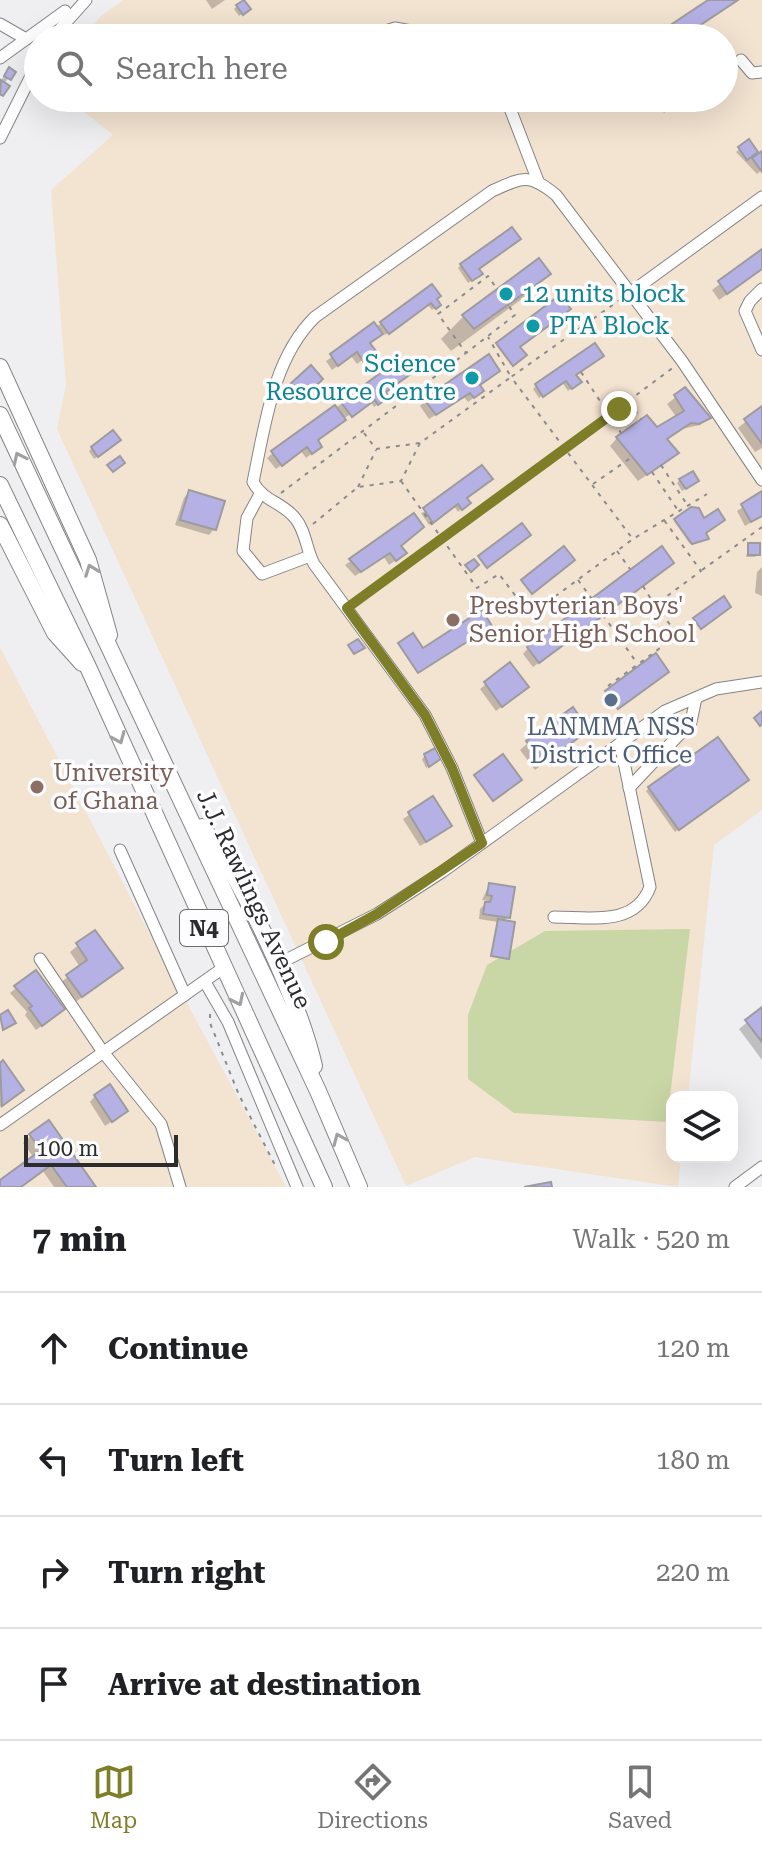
<!DOCTYPE html>
<meta charset="utf-8">
<style>
body{margin:0;font-family:"Roboto Serif",serif;background:#f6f6f6;color:#202124}
.controls{position:absolute;right:24px;bottom:24px;display:grid;overflow:hidden;border-radius:16px;box-shadow:0 8px 32px #0002}
.controls button{width:72px;height:72px;display:grid;place-items:center;padding:0;border:0;border-bottom:2px solid #e0e0e0;background:#fff;color:#202124;font:40px sans-serif}
.scale{position:absolute;left:24px;bottom:20px;width:154px;box-sizing:border-box;padding-left:8px;border:4px solid #2c2c2d;border-top:0;font-size:22px;line-height:28px;white-space:nowrap;color:#2c2c2d;-webkit-text-stroke:6px #fdfdff;paint-order:stroke}
.stop{position:absolute;width:24px;height:24px;margin:-18px;border:6px solid #7d7e27;border-radius:50%;background:#fff}
.stop.end{background:#7d7e27;border-color:#fff;box-shadow:0 2px 8px #0008}
.list{margin:0;padding:0;list-style:none}
h2{display:flex;justify-content:space-between;align-items:center;height:104px;margin:0;padding:0 32px;font-size:34px}
h2 small{font-size:26px;font-weight:400;color:#757577}
.list li{display:grid;grid-template-columns:52px 1fr auto;gap:24px;align-items:center;box-sizing:border-box;height:112px;padding:0 32px;border-top:2px solid #e0e0e0}
.list b{display:block;font-size:30px;white-space:nowrap}
.list em{font-size:26px;font-style:normal;color:#757577}
.icon{flex:none;width:44px;height:44px;fill:none;stroke:currentColor;stroke-width:2;stroke-linecap:round;stroke-linejoin:round}
.map{position:relative;flex:none;width:762px;height:1187px;overflow:hidden}
.search{position:absolute;background:#fff;box-shadow:0 8px 32px #0002;left:24px;right:24px;top:24px;height:88px;display:flex;align-items:center;gap:20px;box-sizing:border-box;padding:0 28px;border-radius:44px;color:#757577;font-size:30px}
.sheet{height:552px;background:#fff}
nav{display:flex;justify-content:space-around;align-items:center;box-sizing:border-box;height:112px;border-top:2px solid #e0e0e0;background:#fff;font-size:22px;color:#757577}
nav a{display:grid;justify-items:center;gap:4px}
nav .on{color:#7d7e27}
.map>svg:first-child{display:block}
.education{fill:#f3e3d1}
.green{fill:#c9d6a5}
.shadow{fill:#0003}
.building{fill:#b6b1e5;stroke:#9c9c9e;stroke-width:2}
.lines{fill:none;stroke-linecap:round;stroke-linejoin:round}
.minor-casing{stroke:#848486;stroke-width:13}
.highway-casing{stroke:#848486;stroke-width:18}
.path{stroke:#8b8b8d;stroke-width:2;stroke-dasharray:4 6;stroke-linecap:butt}
.minor{stroke:#fff;stroke-width:11}
.highway{stroke:#fff;stroke-width:16}
.oneway{stroke:#a0a0a0}
.route{stroke:#7d7e27;stroke-width:10}
.culture-dot{fill:#0f9aa8;stroke:#fdfdff;stroke-width:3}
.education-dot{fill:#8d6e63;stroke:#fdfdff;stroke-width:3}
.service-dot{fill:#5c6f8a;stroke:#fdfdff;stroke-width:3}
.labels{text-anchor:middle;dominant-baseline:central;stroke-width:7;stroke-linejoin:round;paint-order:stroke}
.shield{fill:#fdfdff;stroke:#6b6b6c;stroke-width:2}
.shield-label{font-size:22px;font-weight:bold;fill:#2c2c2d}
.culture-label{font-size:24px;fill:#0d838f;stroke:#fdfdff;text-anchor:start}
.education-label{font-size:24px;fill:#785e54;stroke:#fdfdff;text-anchor:start}
.service-label{font-size:24px;fill:#4e5e75;stroke:#fdfdff}
.street-label{font-size:24px;fill:#2c2c2d;stroke:#fdfdff}
</style>
<div class="map">
<svg width="762" height="1187" viewBox="0 0 762 1187">
<rect width="100%" height="100%" fill="#efeff2"/>
<g class="education">
<path d="M123,0H762V810L714,845L688,1097H672V1157H681L678,1187L475,1157L406,1186L57,429L66,385L51,190L113,135L67,98H724V38H83L100,17Z"/>
<path d="M0,647L146,927L286,1187H0Z"/>
</g>
<path class="green" d="M690,929L667,1122L514,1113L468,1079V1015L487,965L545,931Z"/>
<g class="shadow">
<path d="M206,0H225L212,9Z"/>
<path d="M712,0H738L681,38H657Z"/>
<path d="M237,6L245,12L239,16L234,9Z"/>
<path d="M13,72L4,84L7,87L0,96V82L6,73Z"/>
<path d="M634,98H685L664,113L655,99L640,111Z"/>
<path d="M748,142L758,156L762,153V170L757,174L736,152Z"/>
<path d="M762,252V269L719,300L712,290Z"/>
<path d="M461,265L477,269V277L468,283L458,268Z"/>
<path d="M548,274L526,296L451,351L441,339L464,316Z"/>
<path d="M560,297L518,347L524,355L511,365L496,345Z"/>
<path d="M434,299L438,305L432,310L427,304L385,335L382,331L368,343V356L357,364L351,356L332,370L326,361L382,323Z"/>
<path d="M595,346L574,375L576,385L568,391L562,382L539,398L533,389L536,386Z"/>
<path d="M401,361L383,393V400L374,407L371,402L346,417L316,441L314,452L306,458L301,451L276,469L267,458L273,453Z"/>
<path d="M311,368L320,379L297,403L285,391Z"/>
<path d="M478,386L476,396L468,402L464,397L429,419L420,406L425,401Z"/>
<path d="M685,390L708,418L700,425L682,429L666,440L668,460L638,481L610,446L617,438L657,430L677,418L667,404Z"/>
<path d="M762,408V448L755,452L738,428Z"/>
<path d="M115,443L94,459L89,451L92,448Z"/>
<path d="M680,480L693,484L682,491L677,483Z"/>
<path d="M189,492L214,529L209,535L175,525L184,498Z"/>
<path d="M762,494V516L745,526L737,511Z"/>
<path d="M465,498V506L458,512L454,506L429,525L421,513Z"/>
<path d="M691,509L706,539L690,544L674,521Z"/>
<path d="M414,516L399,546V558L389,565L384,557L355,576L345,565Z"/>
<path d="M749,545L758,554L755,557H746Z"/>
<path d="M762,567V596L755,593L757,572Z"/>
<path d="M666,568L533,667L523,654L528,648Z"/>
<path d="M510,665L521,692L496,711L480,689Z"/>
<path d="M579,737L535,770L520,750L528,743Z"/>
<path d="M425,756L436,761L426,768L422,759Z"/>
<path d="M743,783L675,832L646,791L649,788Z"/>
<path d="M432,799L444,831L420,846L403,819Z"/>
<path d="M489,885L508,917L503,922L506,959L492,956L498,922L479,919L480,909L488,901L482,900Z"/>
<path d="M94,932L120,968L73,1004L59,984L80,967L70,952Z"/>
<path d="M35,973L57,1015L36,1030L25,1015L27,1012L10,993Z"/>
<path d="M762,1010V1060L739,1029Z"/>
<path d="M3,1063L16,1095L0,1107V1065Z"/>
<path d="M95,1096L120,1116L105,1126L90,1102Z"/>
<path d="M31,1136L94,1187H54L43,1171L21,1187H0V1182L34,1158L23,1143Z"/>
</g>
<g class="building">
<path d="M244,0L251,9L243,15L236,5Z"/>
<path d="M708,0H738L681,38H664L660,32Z"/>
<path d="M9,67L16,72L11,80L4,76Z"/>
<path d="M1,80L10,86L3,96L0,94Z"/>
<path d="M636,98H656L658,100L645,110Z"/>
<path d="M662,98H686L670,109Z"/>
<path d="M662,98H686L670,109Z"/>
<path d="M749,139L758,152L747,160L738,147Z"/>
<path d="M762,151V172L752,158Z"/>
<path d="M512,227L521,239L479,269L483,274L472,281L460,264Z"/>
<path d="M762,249V269L727,294L718,281Z"/>
<path d="M539,258L551,274L474,329L462,315Z"/>
<path d="M432,284L441,296L437,299L441,305L436,309L431,303L389,334L380,322Z"/>
<path d="M560,295L571,309L520,347L527,355L513,366L496,343Z"/>
<path d="M374,322L383,334L370,343L376,351L363,361L357,352L338,366L330,354Z"/>
<path d="M595,343L604,356L576,375L582,382L572,389L566,381L543,397L535,384Z"/>
<path d="M489,354L500,371L480,385L484,391L474,398L470,393L436,415L424,399Z"/>
<path d="M401,358L412,373L386,392L389,397L378,405L375,400L352,417L341,402Z"/>
<path d="M311,365L323,379L303,399L289,385Z"/>
<path d="M685,387L711,418L699,424L691,423L667,439L679,453L647,475L616,437L647,415L657,427L684,411L674,395Z"/>
<path d="M335,405L346,420L318,440L322,447L312,454L307,447L282,466L271,451Z"/>
<path d="M762,406V444L744,419Z"/>
<path d="M113,430L121,440L98,457L91,447Z"/>
<path d="M120,456L125,463L113,472L107,465Z"/>
<path d="M482,465L493,479L467,498L471,503L462,510L458,504L433,523L423,508Z"/>
<path d="M693,471L699,481L686,489L679,479Z"/>
<path d="M189,490L225,501L216,530L180,520Z"/>
<path d="M762,491V516L751,522L741,504Z"/>
<path d="M691,507L699,508L704,518L718,509L725,520L706,533L709,539L692,544L674,519Z"/>
<path d="M414,513L424,527L401,546L407,553L396,561L390,553L361,572L349,559Z"/>
<path d="M522,523L531,535L487,568L478,556Z"/>
<rect x="748" y="543" width="12" height="12"/>
<path d="M564,546L575,560L532,594L521,580Z"/>
<path d="M662,546L674,563L539,663L527,647Z"/>
<path d="M474,559L479,565L471,572L465,565Z"/>
<path d="M724,596L731,607L701,629L693,618Z"/>
<path d="M482,610L492,626L418,673L398,643L413,633L423,648Z"/>
<path d="M358,639L365,648L354,654L348,645Z"/>
<path d="M656,653L669,672L618,709L605,691Z"/>
<path d="M510,662L529,687L502,707L484,682Z"/>
<path d="M573,707L589,730L543,764L526,741Z"/>
<path d="M762,711V724L760,726L754,718Z"/>
<path d="M718,737L749,780L679,830L648,787Z"/>
<path d="M435,748L442,758L429,767L424,754Z"/>
<path d="M503,754L522,780L493,801L474,775Z"/>
<path d="M433,796L452,826L426,842L408,812Z"/>
<path d="M489,883L515,887L510,918L483,914L485,902H490L492,896L487,895Z"/>
<path d="M498,919L515,922L509,959L491,956Z"/>
<path d="M95,930L123,968L82,997L66,975L87,960L76,943Z"/>
<path d="M36,970L65,1009L42,1026L29,1008L32,1006L14,986Z"/>
<path d="M762,1007V1042L745,1020Z"/>
<path d="M8,1010L16,1023L3,1030L0,1015Z"/>
<path d="M3,1060L24,1090L2,1106L0,1063Z"/>
<path d="M110,1084L128,1111L112,1122L94,1095Z"/>
<path d="M49,1120L96,1187H67L51,1165L21,1187H0V1180L41,1150L29,1134Z"/>
<path d="M551,1182L552,1187H524Z"/>
</g>
<g class="lines">
<defs>
<g id="minor">
<path d="M0,24L26,39"/>
<path d="M52,38L86,0"/>
<path d="M364,38L395,28L448,38"/>
<path d="M0,58L65,11"/>
<path d="M741,60L752,73L762,72"/>
<path d="M506,98L538,181"/>
<path d="M0,138L38,62"/>
<path d="M762,289L750,301L745,311L762,350"/>
<path d="M630,293L762,197"/>
<path d="M260,494L247,518L243,551L262,574L310,556"/>
<path d="M629,788L691,722L696,698"/>
<path d="M482,843L452,768L425,715L314,564C306,549 306,531 295,518C282,502 263,501 253,482C265,425 273,358 315,317L492,191C523,177 529,173 556,195L682,361L762,480"/>
<path d="M120,850L185,995"/>
<path d="M554,917C590,917 635,927 650,887L620,743"/>
<path d="M40,959L103,1052L161,1124L180,1187"/>
<path d="M276,965L377,914L442,872L665,711L716,689L762,682"/>
<path d="M205,982L228,1022L297,1187"/>
<path d="M0,1125L223,968"/>
<path d="M735,1187L762,1167"/>
</g>
<g id="highway">
<path d="M0,367L88,560L109,635"/>
<path d="M0,415L318,1091L359,1187"/>
<path d="M0,485L88,667L324,1187"/>
<path d="M0,525L55,633L82,663"/>
<path d="M202,827C242,877 300,1004 314,1066"/>
</g>
</defs>
<use href="#minor" class="minor-casing"/>
<use href="#highway" class="highway-casing"/>
<g class="path">
<path d="M621,299L511,377L632,538"/>
<path d="M581,372L621,433"/>
<path d="M629,402L641,419"/>
<path d="M619,410L632,426"/>
<path d="M364,433L376,449L420,443"/>
<path d="M661,465L686,503"/>
<path d="M652,472L677,509"/>
<path d="M401,481L477,588L499,574L530,615L633,539L707,494"/>
<path d="M593,484L632,457"/>
<path d="M358,487L376,450"/>
<path d="M281,493L466,353L438,314L488,276L515,315L466,353"/>
<path d="M313,524L358,487L401,481L420,443L511,377L488,337"/>
<path d="M617,551L630,569"/>
<path d="M702,570L762,527"/>
<path d="M578,580L592,599"/>
<path d="M643,586L654,604"/>
<path d="M355,603L674,367"/>
<path d="M603,615L637,663"/>
<path d="M608,686L678,635L655,605L701,571L664,520"/>
<path d="M210,1014V1023L239,1095L275,1165"/>
</g>
<use href="#minor" class="minor"/>
<use href="#highway" class="highway"/>
</g>
<defs><path id="oneway-chevron" d="M-2-3.5L2.5 0L-2 3.5" fill="none" stroke-width="1.6" stroke-linecap="round" stroke-linejoin="round" transform="scale(2)"/></defs>
<g class="oneway">
<use href="#oneway-chevron" transform="translate(19 458) rotate(-115)"/>
<use href="#oneway-chevron" transform="translate(91 570) rotate(-110)"/>
<use href="#oneway-chevron" transform="translate(119 738) rotate(67)"/>
<use href="#oneway-chevron" transform="translate(238 1000) rotate(64)"/>
<use href="#oneway-chevron" transform="translate(339 1139) rotate(-113)"/>
</g>
<g class="lines">
<path class="route" d="M326,942L377,914L482,843L452,768L425,715L347,608L619,409"/>
</g>
<g class="culture-dot">
<circle cx="506" cy="294" r="8"/>
<circle cx="533" cy="326" r="8"/>
<circle cx="472" cy="378" r="8"/>
</g>
<g class="education-dot">
<circle cx="453" cy="620" r="8"/>
<circle cx="37" cy="787" r="8"/>
</g>
<circle class="service-dot" cx="611" cy="700" r="8"/>
<g class="labels">
<rect class="shield" x="180" y="910" width="48" height="36" rx="6"/>
<g class="shield-label">
<text x="204" y="928">N4</text>
</g>
<g class="culture-label">
<text x="522" y="294">12 units block</text>
<text x="549" y="326">PTA Block</text>
<text x="456" y="364" text-anchor="end">Science<tspan x="456" dy="28">Resource Centre</tspan></text>
</g>
<g class="education-label">
<text x="469" y="606">Presbyterian Boys'<tspan x="469" dy="28">Senior High School</tspan></text>
<text x="53" y="773">University<tspan x="53" dy="28">of Ghana</tspan></text>
</g>
<g class="service-label">
<text x="611" y="727">LANMMA NSS<tspan x="611" dy="28">District Office</tspan></text>
</g>
<g class="street-label">
<text transform="translate(254 899) rotate(65)">J.J. Rawlings Avenue</text>
</g>
</g>
</svg>
<div class="controls">
<button><svg class="icon" aria-label="layers" viewBox="0 0 24 24"><path d="M12 4l9 5-9 5-9-5zM3 14l9 5 9-5"/></svg></button>
</div>
<div class="scale">100 m</div>
<div class="stop" style="left:326px;top:942px"></div>
<div class="stop end" style="left:619px;top:409px"></div>
<div class="search"><svg class="icon" aria-label="search" viewBox="0 0 24 24"><circle cx="10" cy="10" r="6"/><path d="M15 15l6 6"/></svg>Search here</div>
</div>
<section class="sheet">
<h2>7 min<small>Walk · 520 m</small></h2>
<ul class="list">
<li><svg class="icon" aria-label="ahead" viewBox="0 0 24 24"><path d="M12 20V5M6 11l6-6 6 6"/></svg><div><b>Continue</b></div><em>120 m</em></li>
<li><svg class="icon" aria-label="left" viewBox="0 0 24 24"><path d="M17 20v-9H6M10 6l-5 5 5 5"/></svg><div><b>Turn left</b></div><em>180 m</em></li>
<li><svg class="icon" aria-label="right" viewBox="0 0 24 24"><path d="M7 20v-9h11M14 6l5 5-5 5"/></svg><div><b>Turn right</b></div><em>220 m</em></li>
<li><svg class="icon" aria-label="arrive" viewBox="0 0 24 24"><path d="M6 21V4h12l-3 4 3 4H6"/></svg><div><b>Arrive at destination</b></div></li>
</ul>
</section>
<nav>
<a class="on"><svg class="icon" aria-label="map" viewBox="0 0 24 24"><path d="M3 6l6-2 6 2 6-2v14l-6 2-6-2-6 2zM9 4v14M15 6v14"/></svg>Map</a>
<a><svg class="icon" aria-label="directions" viewBox="0 0 24 24"><path d="M12 3l9 9-9 9-9-9zM9 14v-3h6M13 9l2 2-2 2"/></svg>Directions</a>
<a><svg class="icon" aria-label="saved" viewBox="0 0 24 24"><path d="M7 4h10v16l-5-4-5 4z"/></svg>Saved</a>
</nav>
